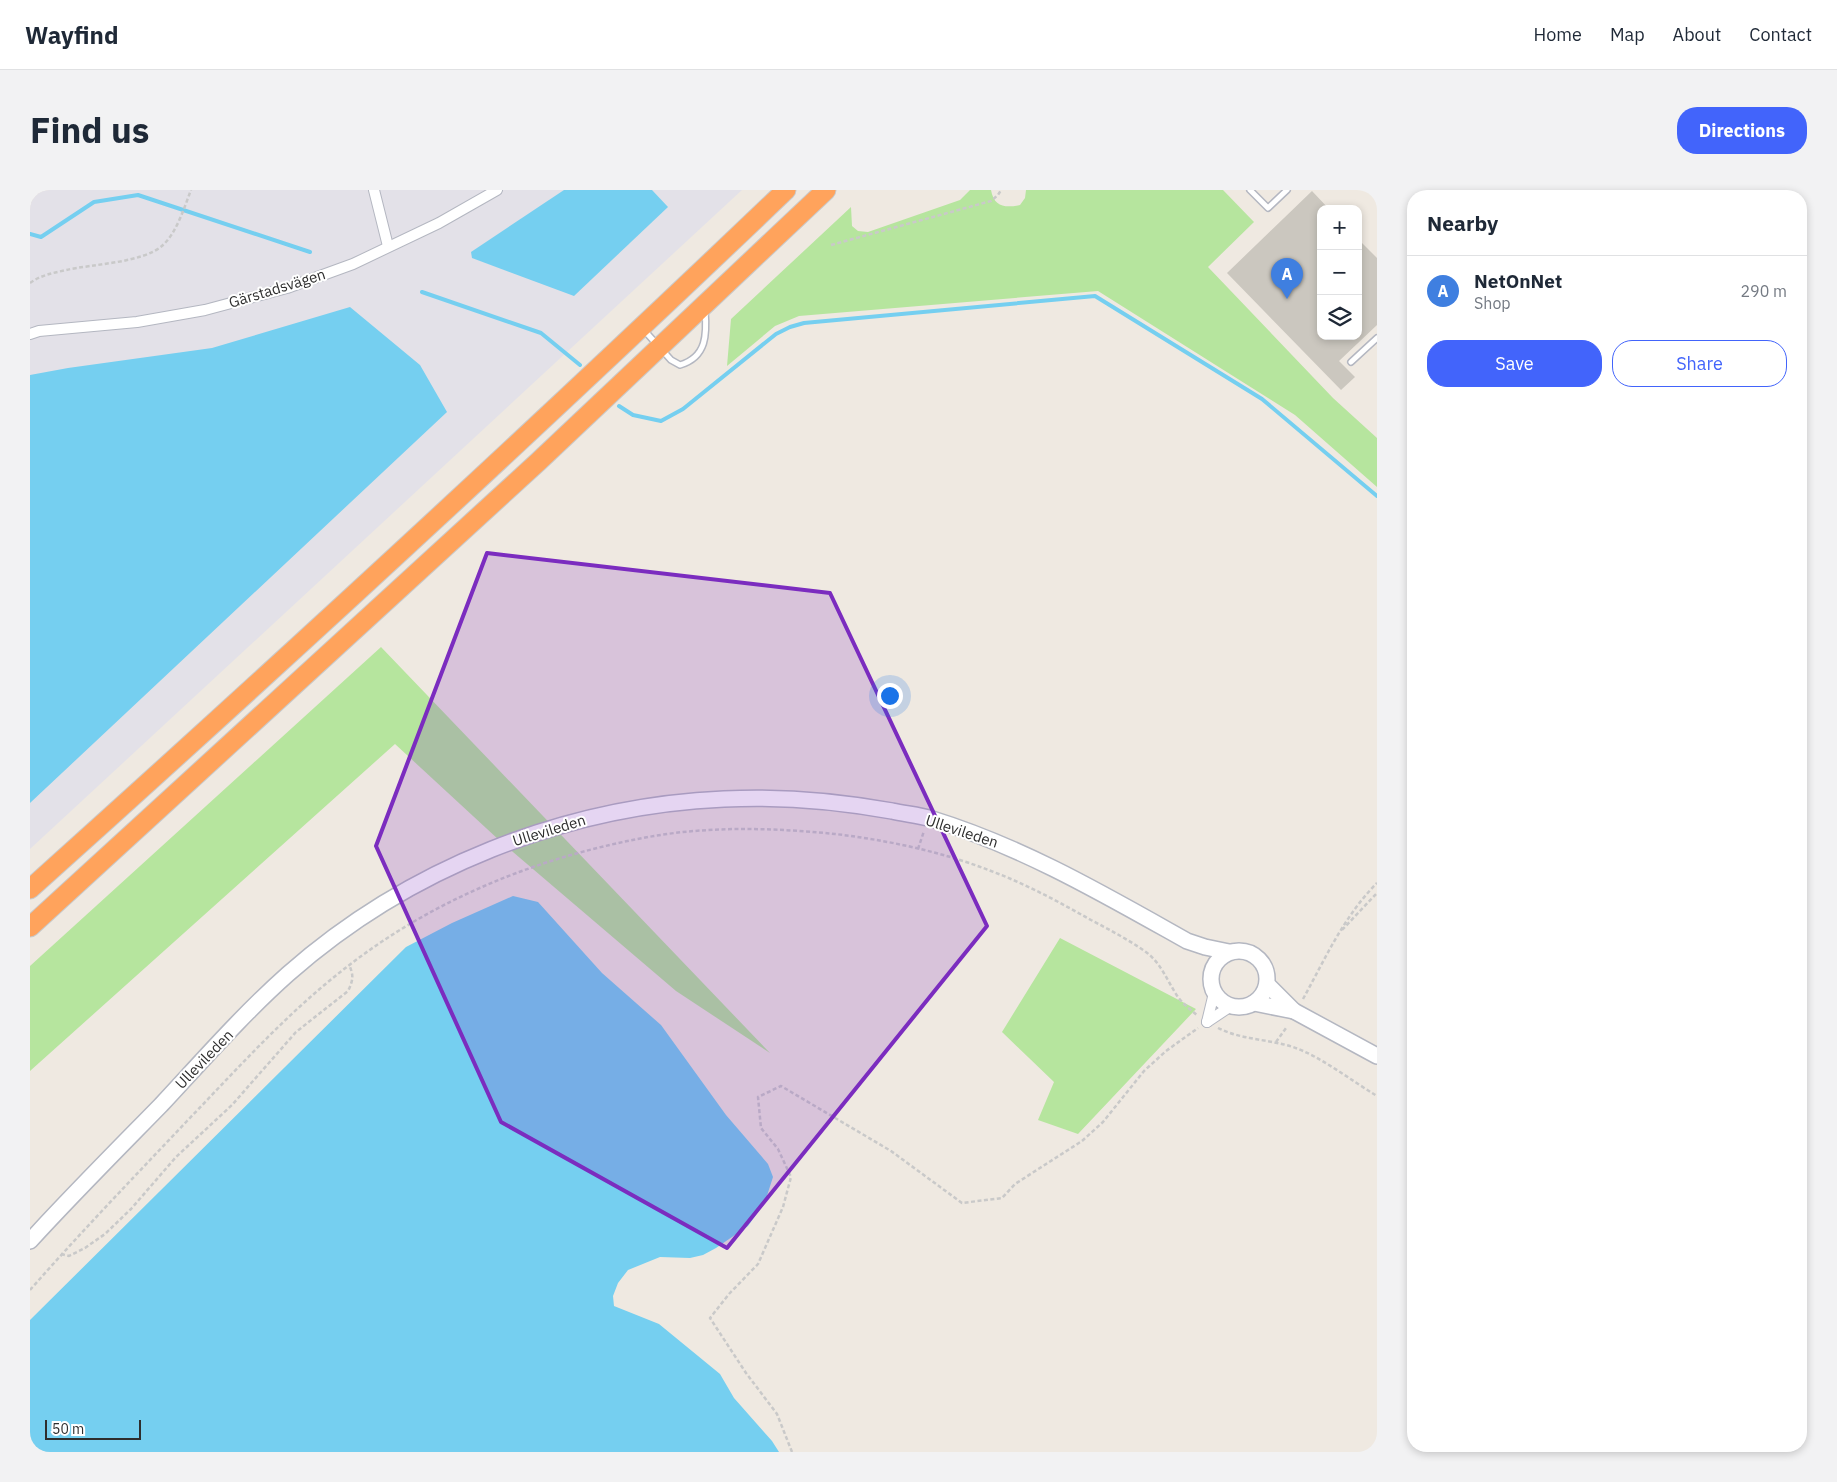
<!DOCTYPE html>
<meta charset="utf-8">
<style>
body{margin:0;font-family:"IBM Plex Sans",sans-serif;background:#f2f2f3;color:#1f2937}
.controls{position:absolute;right:15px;top:15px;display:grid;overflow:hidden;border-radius:10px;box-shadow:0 2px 8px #0003}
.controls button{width:45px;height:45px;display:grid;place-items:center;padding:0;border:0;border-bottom:1px solid #e0e1e3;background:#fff;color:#1f2937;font:25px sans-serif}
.scale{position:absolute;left:15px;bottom:12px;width:96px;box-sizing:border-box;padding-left:5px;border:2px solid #2e2e2e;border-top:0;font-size:14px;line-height:18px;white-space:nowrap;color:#2e2e2e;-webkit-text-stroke:4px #fff;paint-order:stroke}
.you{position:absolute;left:859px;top:505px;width:18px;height:18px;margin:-12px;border:4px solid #fff;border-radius:50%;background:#1a73e8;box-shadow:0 0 0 8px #1a73e833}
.badge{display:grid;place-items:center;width:32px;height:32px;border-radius:50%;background:#4264fb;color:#fff;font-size:16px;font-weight:700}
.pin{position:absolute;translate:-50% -41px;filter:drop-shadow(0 1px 2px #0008)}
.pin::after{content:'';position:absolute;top:26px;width:18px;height:15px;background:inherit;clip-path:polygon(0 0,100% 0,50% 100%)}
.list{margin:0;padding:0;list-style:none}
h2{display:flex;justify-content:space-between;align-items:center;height:65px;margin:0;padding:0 20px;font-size:21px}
h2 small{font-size:16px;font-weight:400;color:#747a83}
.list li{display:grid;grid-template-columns:32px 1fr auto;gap:15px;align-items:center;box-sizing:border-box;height:70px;padding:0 20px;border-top:1px solid #e0e1e3}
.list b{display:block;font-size:19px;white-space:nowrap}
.list p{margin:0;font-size:16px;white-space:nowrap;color:#747a83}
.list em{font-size:16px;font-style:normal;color:#747a83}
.actions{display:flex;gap:10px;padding:15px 20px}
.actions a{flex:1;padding:11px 0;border:1px solid #4264fb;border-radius:20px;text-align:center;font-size:18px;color:#4264fb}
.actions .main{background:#4264fb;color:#fff}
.icon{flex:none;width:28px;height:28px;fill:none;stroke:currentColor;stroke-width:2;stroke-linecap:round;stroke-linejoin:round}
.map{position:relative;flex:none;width:1347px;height:1262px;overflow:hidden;border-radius:20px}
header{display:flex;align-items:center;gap:30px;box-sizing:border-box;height:70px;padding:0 25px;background:#fff;border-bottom:1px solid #e0e1e3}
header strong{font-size:24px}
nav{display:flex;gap:28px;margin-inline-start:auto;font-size:18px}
.intro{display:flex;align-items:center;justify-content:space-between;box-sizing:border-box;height:120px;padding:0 30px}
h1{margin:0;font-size:35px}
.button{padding:12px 22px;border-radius:20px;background:#4264fb;color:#fff;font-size:18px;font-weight:700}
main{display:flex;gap:30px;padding:0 30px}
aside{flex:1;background:#fff;border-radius:20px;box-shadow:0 2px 8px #0003}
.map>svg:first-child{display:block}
.industrial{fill:#e3e1e8}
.green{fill:#b6e59e}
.water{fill:#75cff0}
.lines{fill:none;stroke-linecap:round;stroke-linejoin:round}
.stream{stroke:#75cff0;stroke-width:4}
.building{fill:#cbc7bf}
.service-casing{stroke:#b4b7c1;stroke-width:8}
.minor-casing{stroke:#b4b7c1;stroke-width:12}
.secondary-casing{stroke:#b4b7c1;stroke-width:18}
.motorway-casing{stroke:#c9c9c9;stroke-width:21}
.path{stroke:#c9c9c9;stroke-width:2.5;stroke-dasharray:4 2.5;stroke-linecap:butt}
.service{stroke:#fff;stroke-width:5}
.minor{stroke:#fff;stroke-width:10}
.secondary{stroke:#fff;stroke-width:15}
.motorway{stroke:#ffa35c;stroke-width:19}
.marked{fill:#7b2cbf;fill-opacity:0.2;stroke:#7b2cbf;stroke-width:4;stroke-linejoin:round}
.labels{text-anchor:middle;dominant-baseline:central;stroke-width:4;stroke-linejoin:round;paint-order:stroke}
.street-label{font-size:15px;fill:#2e2e2e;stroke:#fff}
</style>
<header>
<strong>Wayfind</strong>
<nav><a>Home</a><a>Map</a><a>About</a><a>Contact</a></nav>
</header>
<div class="intro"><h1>Find us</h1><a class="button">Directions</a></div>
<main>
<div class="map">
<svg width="1347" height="1262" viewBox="0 0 1347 1262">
<rect width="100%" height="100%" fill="#efe9e1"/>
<path class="industrial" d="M0,0H712L0,659Z"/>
<g class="green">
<path d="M940,0H961C964,17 975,18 990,15L995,8L996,0H1193L1224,32L1178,77L1303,208L1347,248V297L1265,225L1068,101L769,126L745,136L697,176L701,129L821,17L822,36L828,41L838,42L930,10Z"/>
<path d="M351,457L740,863L646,801L469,650L365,554L0,881V776Z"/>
<path d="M1030,748L1166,819L1048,944L1008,930L1024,892L972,842Z"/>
</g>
<g class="water">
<path d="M534,0H622L638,17L544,106L442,68L441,62Z"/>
<path d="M320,117L390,175L417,222L0,613V185L38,178L182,158Z"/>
<path d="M483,706L508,712L572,783L631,835L696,925L738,974L743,987L735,1012L718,1036L686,1058L673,1065L660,1068L630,1067L598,1080L588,1093L583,1106L584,1116L629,1134L690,1184L704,1208L742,1251L749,1262H0V1130L376,757L422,733Z"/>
</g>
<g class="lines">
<g class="stream">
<path d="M0,44L11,47L64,12L108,5L280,62"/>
<path d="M392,102L511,143L550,175"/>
<path d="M589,216L603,225L631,231L653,219L746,144L760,137L774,133L1065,106L1232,209L1347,306"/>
</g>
</g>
<path class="building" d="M1282,1L1299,19H1291V146H1328V49L1347,68V135L1309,171L1325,187L1311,200L1197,83Z"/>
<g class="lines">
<defs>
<g id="service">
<path d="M1220,0L1238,18L1257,0"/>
<path d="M613,139L641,170L650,175C677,167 677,144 675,120"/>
<path d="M1321,172L1347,148"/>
</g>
<g id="minor">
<path d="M344,0L358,56"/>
<path d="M0,144L9,141L107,132L175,120L257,98L323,74L409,33L467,0"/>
<path d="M1177,832L1184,803"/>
<path d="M1177,832L1201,816"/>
</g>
<g id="secondary">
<circle cx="1209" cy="789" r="28"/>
<path d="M1237,794L1264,821L1347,866"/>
<path d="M1224,813L1264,821"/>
<path d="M0,1051C42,1005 87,960 131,915C172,871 213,824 258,784C378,678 535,616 694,609C750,606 807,611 862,621C875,624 889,625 902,629C993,657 1075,705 1157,751L1175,757L1199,762"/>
</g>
<g id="motorway">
<path d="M0,699C255,470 508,237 756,0"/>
<path d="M0,737L509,271L796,0"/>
</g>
</defs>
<use href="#service" class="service-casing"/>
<use href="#minor" class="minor-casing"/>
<use href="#secondary" class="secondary-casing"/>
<use href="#motorway" class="motorway-casing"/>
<g class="path">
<path d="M0,12L6,0"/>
<path d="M801,55L961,11L968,5L971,0"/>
<path d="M0,93C11,85 23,83 36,80C62,74 114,73 133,55C147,42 154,18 161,0"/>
<path d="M888,659L894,641"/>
<path d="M1312,740L1347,703"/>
<path d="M1273,809C1295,769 1314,726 1347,693"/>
<path d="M1188,838C1212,850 1238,849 1263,857C1290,866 1322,891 1347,906"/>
<path d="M1246,852L1256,838"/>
<path d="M31,1064L39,1066L55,1058L75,1044L101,1019L146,967L202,915L266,842L318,801C323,791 324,785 319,775"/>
<path d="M0,1100C51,1042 104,987 157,931C209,877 259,821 318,776C407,707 514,665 624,646C683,636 746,638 805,644C857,650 913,662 961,681C996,694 1029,712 1061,730C1080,740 1099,750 1116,762C1132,774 1137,791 1148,807C1153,814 1161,820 1168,826"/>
<path d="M762,1262L747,1224L716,1183L680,1128L699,1104L728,1074L753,1017L761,987L748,959L731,938L728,907L751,896L861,961L932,1013L972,1008L985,994L1052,951L1073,932L1114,881L1136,861L1168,838"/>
</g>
<use href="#service" class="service"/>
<use href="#minor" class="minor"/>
<use href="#secondary" class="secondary"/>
<use href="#motorway" class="motorway"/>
</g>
<path class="marked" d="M457,363L800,403L957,736L697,1058L471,932L346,656Z"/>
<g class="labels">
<g class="street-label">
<text transform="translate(247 98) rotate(-17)">Gärstadsvägen</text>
<text transform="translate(519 640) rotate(-17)">Ullevileden</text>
<text transform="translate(932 641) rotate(18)">Ullevileden</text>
<text transform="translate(174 869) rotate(-46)">Ullevileden</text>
</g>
</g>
</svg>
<div class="controls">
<button>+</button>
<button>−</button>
<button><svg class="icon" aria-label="layers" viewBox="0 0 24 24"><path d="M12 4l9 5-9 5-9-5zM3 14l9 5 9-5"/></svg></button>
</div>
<div class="scale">50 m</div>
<div class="you"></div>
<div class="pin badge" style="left:1257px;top:109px;background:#3f7fe0">A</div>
</div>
<aside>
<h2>Nearby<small></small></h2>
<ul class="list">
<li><span class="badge" style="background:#3f7fe0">A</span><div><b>NetOnNet</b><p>Shop</p></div><em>290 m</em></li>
</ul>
<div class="actions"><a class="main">Save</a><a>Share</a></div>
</aside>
</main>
